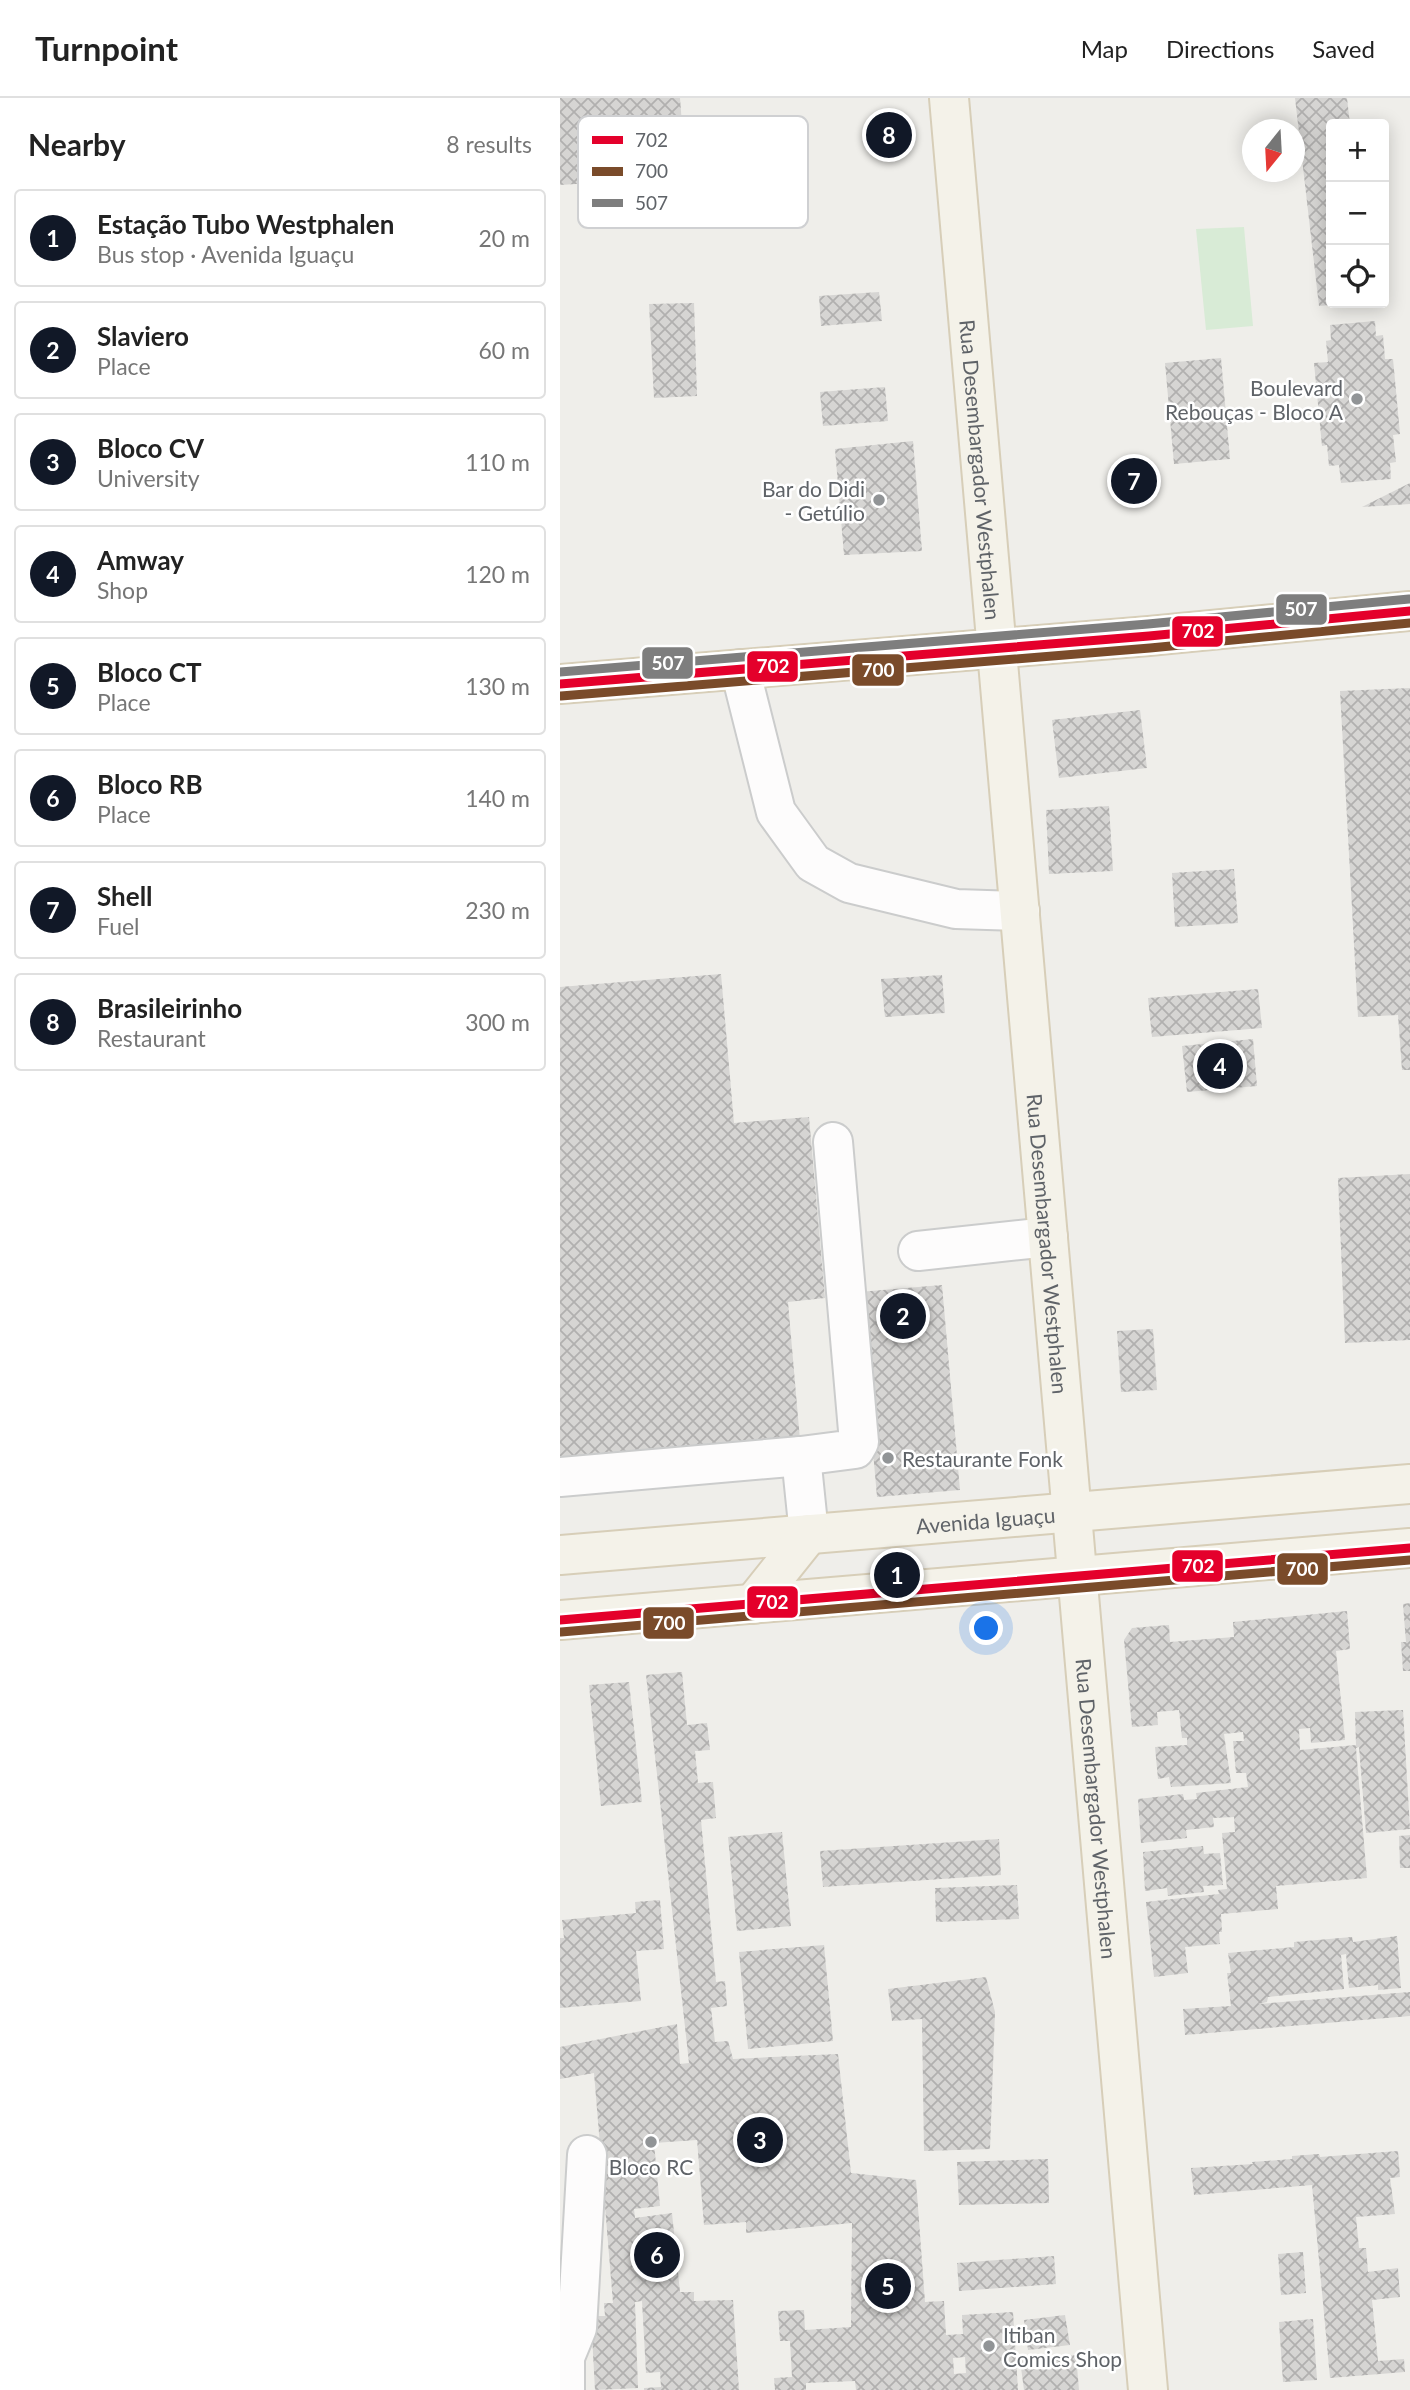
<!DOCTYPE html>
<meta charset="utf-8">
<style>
body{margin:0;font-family:Lato,sans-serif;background:#f6f6f6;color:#222}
.controls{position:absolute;right:21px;top:21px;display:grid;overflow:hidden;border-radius:7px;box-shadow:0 4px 18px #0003}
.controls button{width:63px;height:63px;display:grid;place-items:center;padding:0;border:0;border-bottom:2px solid #e0e0e0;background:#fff;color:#222;font:35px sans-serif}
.compass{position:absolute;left:682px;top:21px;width:63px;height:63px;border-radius:50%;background:#fff;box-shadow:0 4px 18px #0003;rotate:198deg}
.you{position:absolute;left:427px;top:1531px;width:24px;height:24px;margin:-18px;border:5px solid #fff;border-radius:50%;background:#1a73e8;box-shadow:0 0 0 10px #1a73e833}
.badge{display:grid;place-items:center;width:46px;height:46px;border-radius:50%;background:#111827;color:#fff;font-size:23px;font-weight:700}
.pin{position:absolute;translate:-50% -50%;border:4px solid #fff;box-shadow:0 2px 7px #0006}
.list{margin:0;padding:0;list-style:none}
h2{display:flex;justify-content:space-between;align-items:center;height:91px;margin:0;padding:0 28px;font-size:30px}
h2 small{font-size:23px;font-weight:400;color:#767676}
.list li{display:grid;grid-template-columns:46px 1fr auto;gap:21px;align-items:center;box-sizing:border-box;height:98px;margin:0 14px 14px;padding:0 14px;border:2px solid #e0e0e0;border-radius:7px}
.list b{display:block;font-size:26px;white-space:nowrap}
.list p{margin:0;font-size:23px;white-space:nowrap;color:#767676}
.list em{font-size:23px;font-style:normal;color:#767676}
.icon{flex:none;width:38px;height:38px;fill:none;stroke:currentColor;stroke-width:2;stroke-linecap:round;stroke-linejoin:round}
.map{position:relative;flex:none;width:850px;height:2292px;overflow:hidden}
header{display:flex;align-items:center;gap:42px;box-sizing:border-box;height:98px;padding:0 35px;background:#fff;border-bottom:2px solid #e0e0e0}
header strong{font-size:33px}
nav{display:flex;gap:38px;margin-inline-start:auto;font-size:24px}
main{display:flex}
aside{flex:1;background:#fff}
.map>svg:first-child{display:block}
.grass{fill:#d8ebd6}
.building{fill:url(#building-cross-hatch);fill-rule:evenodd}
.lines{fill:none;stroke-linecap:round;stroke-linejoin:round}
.minor-casing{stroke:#cbcccc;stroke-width:42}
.major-casing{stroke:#d7ceb8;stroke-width:42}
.minor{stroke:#fdfcfc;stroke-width:38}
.major{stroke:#f4f2e9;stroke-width:38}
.bus-1-casing{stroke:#fff;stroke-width:14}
.bus-2-casing{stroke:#fff;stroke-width:14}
.bus-3-casing{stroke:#fff;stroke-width:14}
.bus-1{stroke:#e4002b;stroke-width:9}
.bus-2{stroke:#7a4b2a;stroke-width:9}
.bus-3{stroke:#7e7e7e;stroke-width:9}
.poi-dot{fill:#919496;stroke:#fff;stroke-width:2.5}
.labels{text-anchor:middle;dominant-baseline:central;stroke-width:5;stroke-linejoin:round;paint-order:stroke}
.poi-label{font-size:21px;fill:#5f6368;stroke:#fff;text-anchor:end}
.street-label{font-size:21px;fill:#5f6368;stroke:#fff}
.key{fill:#fff;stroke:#cfd0d2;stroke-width:2}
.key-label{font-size:19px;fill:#5f6368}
.line-badge{stroke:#fff;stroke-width:2.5}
.badge-label{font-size:19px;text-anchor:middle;font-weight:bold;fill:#fff}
</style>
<header>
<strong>Turnpoint</strong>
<nav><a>Map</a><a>Directions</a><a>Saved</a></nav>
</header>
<main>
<aside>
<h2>Nearby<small>8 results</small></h2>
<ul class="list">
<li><span class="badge">1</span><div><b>Estação Tubo Westphalen</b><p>Bus stop · Avenida Iguaçu</p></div><em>20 m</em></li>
<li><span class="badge">2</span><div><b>Slaviero</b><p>Place</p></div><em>60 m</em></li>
<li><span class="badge">3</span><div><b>Bloco CV</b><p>University</p></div><em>110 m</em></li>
<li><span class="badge">4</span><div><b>Amway</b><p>Shop</p></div><em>120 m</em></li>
<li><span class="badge">5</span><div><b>Bloco CT</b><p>Place</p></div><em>130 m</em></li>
<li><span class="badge">6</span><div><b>Bloco RB</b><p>Place</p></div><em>140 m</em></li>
<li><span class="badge">7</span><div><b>Shell</b><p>Fuel</p></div><em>230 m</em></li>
<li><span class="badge">8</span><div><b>Brasileirinho</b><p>Restaurant</p></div><em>300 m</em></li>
</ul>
</aside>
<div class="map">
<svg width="850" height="2292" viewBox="0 0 850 2292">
<defs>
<pattern id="building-cross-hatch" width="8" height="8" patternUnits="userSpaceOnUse" patternTransform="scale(1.75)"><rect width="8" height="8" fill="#d6d5d3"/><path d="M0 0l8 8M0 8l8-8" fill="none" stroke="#b1b0af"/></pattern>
</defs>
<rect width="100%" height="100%" fill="#efeeea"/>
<path class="grass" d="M684,129L693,228L646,232L636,131Z"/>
<g class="building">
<path d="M0,0H120L126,79L0,87Z"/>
<path d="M735,0H787L790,26H771V207L759,208Z"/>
<path d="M319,194L322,223L261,228L259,198Z"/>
<path d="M134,205L137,298L94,300L89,206Z"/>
<path d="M815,223L816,238L823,237L825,261H833L840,336L833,337L836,364L830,365L831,381L781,385L779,367L769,368L767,347L762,348L754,265L768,264L766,243L771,242L770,227Z"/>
<path d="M661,260L670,361L614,366L605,265Z"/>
<path d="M325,289L328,323L263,328L260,294Z"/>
<path d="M353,343L362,453L284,457L275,351Z"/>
<path d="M850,385V406L802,409Z"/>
<path d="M850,590V972H842L838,917L798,919L780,593Z"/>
<path d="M580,612L587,670L499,680L492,622Z"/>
<path d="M549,708L553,773L489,776L486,712Z"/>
<path d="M674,771L678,825L615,829L612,775Z"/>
<path d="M161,876L174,1025L249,1019L265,1200L228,1204L240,1342L0,1362V889Z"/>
<path d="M382,877L385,915L325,919L321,881Z"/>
<path d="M698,891L702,930L592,939L588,900Z"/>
<path d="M693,941L697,988L627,994L622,948Z"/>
<path d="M850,1076V1242L785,1245L778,1080Z"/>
<path d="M382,1187L400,1392L317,1399L299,1194Z"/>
<path d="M593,1231L597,1292L561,1294L557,1233Z"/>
<path d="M362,1468L363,1479L311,1483V1472Z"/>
<path d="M850,1505V1573H843L841,1544H846L843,1506Z"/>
<path d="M787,1513L790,1551L776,1553L785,1642L751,1645L750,1630L739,1631L740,1652L796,1647L795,1614L843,1612L850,1731L806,1735L799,1649L796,1650L807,1780L716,1788L718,1811L661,1816L662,1834H659L660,1846L625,1849L628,1875L594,1879L586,1804L659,1796L658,1792L667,1791L662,1735L675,1734L674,1719L653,1720L654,1729L626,1732L627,1740L581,1745L578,1701L623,1696L624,1702L637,1701L636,1695L688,1689L686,1675H676L673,1643H684L683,1634L664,1636L671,1685L611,1689L609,1679L598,1681L595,1649L627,1647V1640H622L619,1612L597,1614L598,1627L572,1629L564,1542L572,1530L609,1527L610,1544L674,1539L673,1524Z"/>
<path d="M122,1574L127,1627L147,1625L150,1652L135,1653L138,1685L153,1684L156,1720L141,1722L156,1884L165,1883L167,1908L151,1910L155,1944L168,1943L173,1961L278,1956L291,2075L356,2082L365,2204L384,2203L386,2237L403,2236L402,2217L453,2214L458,2292H296L295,2283L246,2285V2292H215L214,2280L232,2279L230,2243H220L218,2213L244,2212L245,2232L291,2229L292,2125L186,2135V2124L144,2127L137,2042L94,2045L100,2108L74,2111L75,2120L112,2115L120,2194H134V2203L173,2202L179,2292H84V2290L101,2289L100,2274L86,2275L82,2203L75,2204L78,2290L35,2292L31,2218H45L44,2205H53L34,1975L0,1981V1949L117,1926L120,1966L129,1965L86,1577ZM405,2259L406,2275L394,2276L393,2260Z"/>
<path d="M69,1584L82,1704L41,1708L29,1587Z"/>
<path d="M222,1734L231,1828L177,1833L168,1739Z"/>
<path d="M850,1737V1770H840L839,1738Z"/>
<path d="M439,1741L441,1777L263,1789L260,1753Z"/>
<path d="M643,1748L644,1756L660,1755L663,1787L643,1788L644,1794L608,1798L607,1790L585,1793L583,1754Z"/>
<path d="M457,1787L459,1821L376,1824L375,1790Z"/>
<path d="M100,1802L104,1851L76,1853L81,1903L0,1910V1840H4L2,1822L76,1815L75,1804Z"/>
<path d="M837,1838L841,1890L818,1892V1887L789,1890L786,1856L781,1857L784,1891L708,1899L707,1904L698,1906L850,1894V1918L625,1937L623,1911L671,1908L667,1875H671L668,1855L734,1849V1844L792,1839L793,1844Z"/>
<path d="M264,1847L273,1943L188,1951L179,1854Z"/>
<path d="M426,1879L435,1914L430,2051L364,2053L362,1921L332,1923L328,1891Z"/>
<path d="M838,2053L840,2079L830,2080L835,2116L796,2119L799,2150H806L808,2174L838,2170L840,2199L812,2202L818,2263L844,2261L845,2274L770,2280L752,2087L634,2097L631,2070L693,2066L692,2064L732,2061V2058L759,2056L760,2059Z"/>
<path d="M488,2061L489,2105L399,2107L397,2064Z"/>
<path d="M743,2154L746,2195L721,2197L718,2156Z"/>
<path d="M494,2158L496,2186L399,2193L397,2165Z"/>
<path d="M505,2217L510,2247L468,2252L464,2222Z"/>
<path d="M753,2221L757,2282L723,2284L719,2224Z"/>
<path d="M516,2257L519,2292H464L460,2262Z"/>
</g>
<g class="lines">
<defs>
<g id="minor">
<path d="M180,571L216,714L253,765L289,785L396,811L460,813"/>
<path d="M358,1153L488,1139"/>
<path d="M241,1358L249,1436"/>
<path d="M0,1379L241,1358L295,1351L299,1344L273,1044"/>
<path d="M5,2292V2259L17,2230L27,2057"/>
</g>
<g id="major">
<path id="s1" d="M389,0L588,2292"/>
<path d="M0,586L589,538L850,513"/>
<path id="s2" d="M0,1457L850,1386"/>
<path d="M193,1506L249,1436"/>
<path d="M0,1522L850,1450"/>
</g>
</defs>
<use href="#minor" class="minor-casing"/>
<use href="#major" class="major-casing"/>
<use href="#minor" class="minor"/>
<use href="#major" class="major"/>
<defs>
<g id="bus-1">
<path d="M0,586L589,538L850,513"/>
<path d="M0,1522L850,1450"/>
</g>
<g id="bus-2">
<path d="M1,598L590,550L850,525"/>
<path d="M1,1534L850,1462"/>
</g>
<path id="bus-3" d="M0,574L588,526L849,501"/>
</defs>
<use href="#bus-1" class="bus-1-casing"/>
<use href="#bus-2" class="bus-2-casing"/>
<use href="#bus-3" class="bus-3-casing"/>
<use href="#bus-1" class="bus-1"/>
<use href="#bus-2" class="bus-2"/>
<use href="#bus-3" class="bus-3"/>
</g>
<g class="poi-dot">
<circle cx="797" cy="301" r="7"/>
<circle cx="319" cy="402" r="7"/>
<circle cx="328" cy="1360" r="7"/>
<circle cx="91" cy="2044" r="7"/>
<circle cx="429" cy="2248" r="7"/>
</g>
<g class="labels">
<g class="poi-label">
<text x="783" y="289">Boulevard<tspan x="783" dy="24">Rebouças - Bloco A</tspan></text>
<text x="305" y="390">Bar do Didi<tspan x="305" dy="24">- Getúlio</tspan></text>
<text x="342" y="1360" text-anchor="start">Restaurante Fonk</text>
<text x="91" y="2068" text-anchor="middle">Bloco RC</text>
<text x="443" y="2236" text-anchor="start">Itiban<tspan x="443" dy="24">Comics Shop</tspan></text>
</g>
<g class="street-label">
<text stroke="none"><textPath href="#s1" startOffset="373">Rua Desembargador Westphalen</textPath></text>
<text stroke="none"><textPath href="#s1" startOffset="1150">Rua Desembargador Westphalen</textPath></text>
<text stroke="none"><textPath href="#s2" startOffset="427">Avenida Iguaçu</textPath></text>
<text stroke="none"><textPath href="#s1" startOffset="1717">Rua Desembargador Westphalen</textPath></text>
</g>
</g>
<rect x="18" y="18" width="230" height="112" rx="10" class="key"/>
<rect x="32" y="38" width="31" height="8" fill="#e4002b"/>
<rect x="32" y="69" width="31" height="9" fill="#7a4b2a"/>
<rect x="32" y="101" width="31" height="8" fill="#7e7e7e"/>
<g class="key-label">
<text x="75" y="49">702</text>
<text x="75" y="80">700</text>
<text x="75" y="112">507</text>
</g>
<g class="line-badge">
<rect x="715" y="495" width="53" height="33" rx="7" fill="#7e7e7e"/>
<rect x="611" y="517" width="53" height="33" rx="7" fill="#e4002b"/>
<rect x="81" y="548" width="53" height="34" rx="7" fill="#7e7e7e"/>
<rect x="186" y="552" width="53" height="33" rx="7" fill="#e4002b"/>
<rect x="291" y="555" width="54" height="34" rx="7" fill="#7a4b2a"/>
<rect x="611" y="1451" width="53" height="34" rx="7" fill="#e4002b"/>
<rect x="716" y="1454" width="53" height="34" rx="7" fill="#7a4b2a"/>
<rect x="186" y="1487" width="53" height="34" rx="7" fill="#e4002b"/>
<rect x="82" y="1508" width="53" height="34" rx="7" fill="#7a4b2a"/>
</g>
<g class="badge-label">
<text x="741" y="518">507</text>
<text x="638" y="540">702</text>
<text x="108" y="572">507</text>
<text x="213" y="575">702</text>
<text x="318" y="579">700</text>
<text x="638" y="1475">702</text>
<text x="742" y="1478">700</text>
<text x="212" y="1511">702</text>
<text x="109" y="1532">700</text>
</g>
</svg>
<div class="controls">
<button>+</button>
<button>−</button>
<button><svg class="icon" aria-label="locate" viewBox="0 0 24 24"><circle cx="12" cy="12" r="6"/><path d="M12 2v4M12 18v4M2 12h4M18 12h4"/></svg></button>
</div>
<svg class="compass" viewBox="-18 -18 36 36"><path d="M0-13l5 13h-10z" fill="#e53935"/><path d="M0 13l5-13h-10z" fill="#767676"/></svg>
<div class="you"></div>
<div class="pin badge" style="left:337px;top:1477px">1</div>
<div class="pin badge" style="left:343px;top:1218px">2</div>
<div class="pin badge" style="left:200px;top:2042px">3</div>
<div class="pin badge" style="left:660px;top:968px">4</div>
<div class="pin badge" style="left:328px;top:2188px">5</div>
<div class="pin badge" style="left:97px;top:2157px">6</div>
<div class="pin badge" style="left:574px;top:383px">7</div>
<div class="pin badge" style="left:329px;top:37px">8</div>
</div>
</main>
